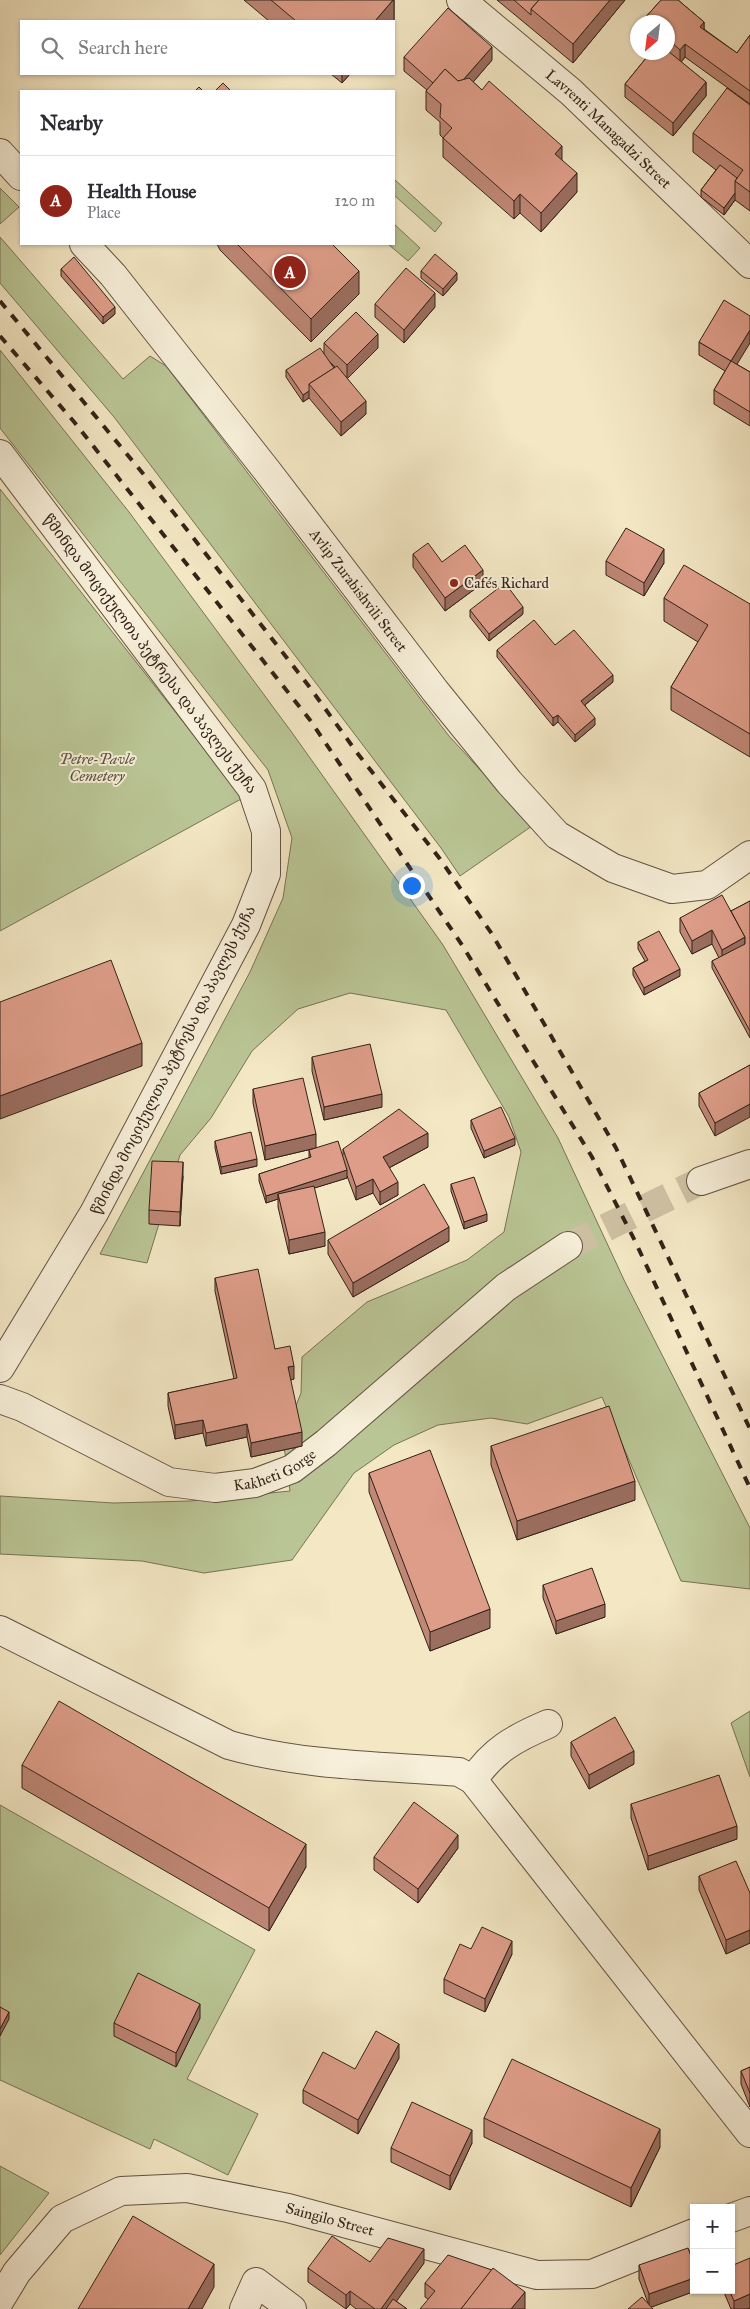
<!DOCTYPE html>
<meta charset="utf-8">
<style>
body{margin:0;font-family:"IM FELL Great Primer","Noto Serif Georgian",serif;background:#f2f2f3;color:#2b2b33}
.controls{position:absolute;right:15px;bottom:15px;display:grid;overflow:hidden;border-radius:0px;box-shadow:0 1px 4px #0004}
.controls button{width:45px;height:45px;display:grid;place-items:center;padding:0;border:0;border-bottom:1px solid #e1e1e2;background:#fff;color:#2b2b33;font:25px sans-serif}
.compass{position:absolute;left:630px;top:15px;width:45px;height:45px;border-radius:50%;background:#fff;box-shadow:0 1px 4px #0004;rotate:208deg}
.you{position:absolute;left:411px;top:885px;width:18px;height:18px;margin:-12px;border:4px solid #fff;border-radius:50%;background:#1a73e8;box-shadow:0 0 0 8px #1a73e833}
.badge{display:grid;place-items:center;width:32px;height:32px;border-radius:50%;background:#8f2418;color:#fff;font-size:16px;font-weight:700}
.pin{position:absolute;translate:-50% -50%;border:2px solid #fff;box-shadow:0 1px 5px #0006}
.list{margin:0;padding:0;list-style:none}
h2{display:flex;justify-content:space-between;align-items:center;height:65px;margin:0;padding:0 20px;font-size:21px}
h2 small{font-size:16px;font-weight:400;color:#7c7c81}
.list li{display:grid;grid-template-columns:32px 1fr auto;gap:15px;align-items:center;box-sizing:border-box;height:90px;padding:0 20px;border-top:1px solid #e1e1e2}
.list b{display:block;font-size:19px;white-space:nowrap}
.list p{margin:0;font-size:16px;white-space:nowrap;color:#7c7c81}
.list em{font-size:16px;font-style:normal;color:#7c7c81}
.icon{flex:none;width:28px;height:28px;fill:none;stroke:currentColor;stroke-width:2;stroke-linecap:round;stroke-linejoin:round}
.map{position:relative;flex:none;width:750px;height:2309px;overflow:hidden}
.search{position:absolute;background:#fff;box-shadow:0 1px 4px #0004;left:20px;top:20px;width:375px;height:55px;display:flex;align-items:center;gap:12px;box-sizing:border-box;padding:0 18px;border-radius:0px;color:#7c7c81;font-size:19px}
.panel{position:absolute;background:#fff;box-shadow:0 1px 4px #0004;left:20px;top:90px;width:375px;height:155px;border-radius:0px}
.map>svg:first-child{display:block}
.green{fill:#bac595;stroke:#767456}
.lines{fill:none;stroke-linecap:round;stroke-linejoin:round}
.minor-tunnel{stroke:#cdc0a2;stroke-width:28;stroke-dasharray:28 14;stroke-linecap:butt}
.minor-casing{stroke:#635343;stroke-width:30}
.tertiary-casing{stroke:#635343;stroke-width:30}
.minor{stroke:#f7efd9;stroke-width:28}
.tertiary{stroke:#f7efd9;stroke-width:28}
.rail{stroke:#332218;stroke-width:4;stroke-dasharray:9 9;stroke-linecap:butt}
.wall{fill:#bf8776;stroke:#332218;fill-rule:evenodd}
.shaded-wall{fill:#9b6e60;stroke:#332218}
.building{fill:#de9d89;stroke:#332218}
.poi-dot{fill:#8f2418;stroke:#f7efd9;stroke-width:2}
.labels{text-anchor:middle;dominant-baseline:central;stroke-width:4;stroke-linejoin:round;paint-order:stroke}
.street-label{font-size:15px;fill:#332218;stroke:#f7efd9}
.poi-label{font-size:15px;fill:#332218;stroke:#f7efd9;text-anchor:start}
.park-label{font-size:15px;font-style:italic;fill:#5c533e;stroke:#f7efd9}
</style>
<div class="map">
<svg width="750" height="2309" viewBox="0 0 750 2309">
<rect width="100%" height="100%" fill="#f3e7c4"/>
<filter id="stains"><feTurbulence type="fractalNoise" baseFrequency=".004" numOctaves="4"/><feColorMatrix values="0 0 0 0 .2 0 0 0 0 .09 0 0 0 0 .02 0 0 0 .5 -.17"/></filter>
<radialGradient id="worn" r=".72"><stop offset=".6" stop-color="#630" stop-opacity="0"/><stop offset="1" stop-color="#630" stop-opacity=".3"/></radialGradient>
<g class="green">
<path d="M394,179L442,223L435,232L394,195Z"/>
<path d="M0,188L19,207L0,224Z"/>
<path d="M394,224L420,248L408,261L388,244H394Z"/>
<path d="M0,237L123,379L150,356L166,366L449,736L532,826L460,876L441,848L114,417L0,283Z"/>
<path d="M0,350L129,512L293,734L443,945L558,1138L625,1282L750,1528V1589L681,1581L602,1397L527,1424L491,1418L438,1425L394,1445L354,1473L292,1560L204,1573L142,1561L0,1554V1496L114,1503L190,1501L290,1491L283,1438L301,1393L302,1357L367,1302L467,1260L504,1232L521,1152L509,1117L446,1010L350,993L298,1009L252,1051L211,1118L180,1155L147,1263L100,1254L250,972L283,898L292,838L268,770L0,428Z"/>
<path d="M0,489L243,798L0,931Z"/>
<path d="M750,1711V1777L731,1723Z"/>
<path d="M0,1805L255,1950L187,2079L258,2114L228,2175L154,2139L150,2149L0,2080Z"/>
<path d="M0,2166L49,2193L0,2255Z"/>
</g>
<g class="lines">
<path class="minor-tunnel" d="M568,1246L701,1181"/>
<defs>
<g id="minor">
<path id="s1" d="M461,0L571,92L750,264"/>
<path id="s2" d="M0,454L252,789L266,831V874L246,925L94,1213L0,1368"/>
<path d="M701,1181L750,1164"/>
<path id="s3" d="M0,1399L22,1407L169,1482L215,1488L255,1483L292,1469L326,1443L506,1287L568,1246"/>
<path d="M0,1630L229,1745C303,1766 383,1766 459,1772L473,1780L750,2133"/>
<path d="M473,1780C493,1750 515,1738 548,1724"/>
<path d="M244,2309L256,2282L292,2309"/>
</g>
<g id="tertiary">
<path d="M0,153L21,176"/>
<path id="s4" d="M84,244L113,275L268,472L436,692L509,782L557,835L613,868L672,889L707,885L750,855"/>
<path d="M731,2218L750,2211"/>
<path id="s5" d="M0,2300L17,2272L62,2219L121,2191L187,2188L288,2208L537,2275L592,2274L694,2233"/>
</g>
</defs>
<use href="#minor" class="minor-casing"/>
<use href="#tertiary" class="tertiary-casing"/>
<use href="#minor" class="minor"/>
<use href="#tertiary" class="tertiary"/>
<g class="rail">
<path d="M0,301L145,476L308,685L358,754L440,859L492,934L616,1148L750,1429"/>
<path d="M0,336L75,423L310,720L462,945L592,1157L635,1241L750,1488"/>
</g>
</g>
<g class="wall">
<path d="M244,0H394V23V21H269Z"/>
<path d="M497,0H625L573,63Z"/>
<path d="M661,0H678L704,22V29L737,53L750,35V104L685,57L681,62L706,82V96L673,136L625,97V84L651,52H668V22H644V19Z"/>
<path d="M404,57L492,60L473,82L562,160L577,192L541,232L520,213L514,219L443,157V138L440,135V122L426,110V91L427,90L404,71Z"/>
<path d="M331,74H350L342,83Z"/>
<path d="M750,105V211L735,200L724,215L701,197V190L716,170L693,152V133Z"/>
<path d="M217,244H332L359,294L311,342L220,250Z"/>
<path d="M61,269L115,314L103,324L61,276Z"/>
<path d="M421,271L457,280L443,296L421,278Z"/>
<path d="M375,304L435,307L404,343L375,317Z"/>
<path d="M699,342L750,372V426L714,404V390L725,371L699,355Z"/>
<path d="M324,343L378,348L347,378L366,414L341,436L309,398L303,402L286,377V370L324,354ZM329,361L335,367L334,368Z"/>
<path d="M413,554L483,583L445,611L413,567Z"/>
<path d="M606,561L664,563L644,596L606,575Z"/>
<path d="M664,598L750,604V757L671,710V687L698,642L664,621Z"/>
<path d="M470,610L523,614L489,641L470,617Z"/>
<path d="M555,645L613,682L585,705L595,725L575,742L558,722L553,726L497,657V650Z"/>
<path d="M750,901V1038L712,968V961L719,958L712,944L692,954L680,932V918L731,911Z"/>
<path d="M638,942L680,976L644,995L633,975V968L645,961L638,949Z"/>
<path d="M312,1057L382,1107L324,1120L312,1071Z"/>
<path d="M750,1065L715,1136L699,1106V1093Z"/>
<path d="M253,1089L316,1148L265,1160L253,1103Z"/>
<path d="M471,1120L515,1145L484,1158L471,1128Z"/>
<path d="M215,1141L257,1166L221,1174L215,1148Z"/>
<path d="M428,1147L389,1168L398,1195L380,1205L373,1193L356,1200L347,1176V1178L314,1188L325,1246L289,1254L278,1207V1199L266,1203L259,1181V1174L309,1158V1150L343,1155V1149Z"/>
<path d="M183,1176L180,1226L149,1224V1210Z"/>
<path d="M451,1184L487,1221L464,1229L451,1191Z"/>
<path d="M328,1240L449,1241L353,1297L328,1254Z"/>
<path d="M215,1278L275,1349L294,1379L290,1380L302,1446L251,1457L247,1437L206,1446L203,1433L175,1439L168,1406V1393L234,1379L215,1291Z"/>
<path d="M491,1446L635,1500L517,1540L491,1465Z"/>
<path d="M369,1473L490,1628L430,1651L369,1492Z"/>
<path d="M543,1585L605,1617L556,1634L543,1598Z"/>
<path d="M571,1742L634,1764L589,1789L571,1756Z"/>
<path d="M22,1765L306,1867L269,1931L22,1788Z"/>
<path d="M631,1804L737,1839L648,1870L631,1818Z"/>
<path d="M458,1848L418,1903L374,1870V1857Z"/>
<path d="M699,1876L750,1893V1943L726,1954L699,1890Z"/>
<path d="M471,1949L512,1954L485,2012L444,1993V1979Z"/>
<path d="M200,2018L176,2067L114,2036V2023Z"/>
<path d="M399,2058L358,2134L303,2103V2090Z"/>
<path d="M750,2067V2107L741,2084V2071Z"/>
<path d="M484,2118L660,2147L631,2207L484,2137Z"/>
<path d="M472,2143L450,2190L391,2162V2148Z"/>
<path d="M750,2258V2308L747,2309H731L723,2290H731Z"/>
<path d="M370,2262L424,2263L396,2301L407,2309H356L350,2304L346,2309L308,2282V2268Z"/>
<path d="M639,2265L694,2290H698L651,2307L648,2303L639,2279Z"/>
<path d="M425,2283L525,2309L428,2299L425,2297Z"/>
</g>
<g class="shaded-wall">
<path d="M393,0H394V23V21H375Z"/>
<path d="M610,0H625L573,63V44Z"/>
<path d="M704,22V36L700,27Z"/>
<path d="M685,44V57L680,64V50Z"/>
<path d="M492,47V60L458,100V86Z"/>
<path d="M342,74H350L342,83Z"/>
<path d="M706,82V96L673,136V123Z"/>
<path d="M562,146V165L555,154Z"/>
<path d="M577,173V192L541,232V213Z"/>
<path d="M735,193V200L724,215V208Z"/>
<path d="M520,194V213L514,219V201Z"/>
<path d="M359,271V294L311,342V319Z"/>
<path d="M457,273V280L443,296V289Z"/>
<path d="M435,293V307L404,343V330Z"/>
<path d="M115,307V314L103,324V317Z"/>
<path d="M750,330V343L731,374V361Z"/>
<path d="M378,334V348L347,379V365Z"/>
<path d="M309,391V398L303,402V395Z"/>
<path d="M366,401V414L341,436V422Z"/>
<path d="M664,549V563L644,596V583Z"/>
<path d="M483,570V583L445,611V598Z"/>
<path d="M523,607V614L489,641V634Z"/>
<path d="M613,675V682L581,708V701Z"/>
<path d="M558,715V722L553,726V718Z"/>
<path d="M595,718V725L575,742V735Z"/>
<path d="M712,930V944L692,954V941Z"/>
<path d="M745,937V951L722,963V950Z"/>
<path d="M680,969V976L644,995V988Z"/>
<path d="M142,1043V1066L0,1119V1096Z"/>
<path d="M382,1094V1107L324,1120V1107Z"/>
<path d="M750,1104V1117L715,1136V1123Z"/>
<path d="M428,1133V1147L383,1171V1157Z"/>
<path d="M316,1134V1148L265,1160V1146Z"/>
<path d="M515,1138V1145L484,1158V1151Z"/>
<path d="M257,1159V1166L221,1174V1167Z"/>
<path d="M183,1162V1176L180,1226V1212Z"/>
<path d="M347,1170V1178L279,1199L278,1194V1199L266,1203V1196Z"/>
<path d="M373,1179V1193L356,1200V1187Z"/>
<path d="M398,1182V1195L380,1205V1192Z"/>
<path d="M487,1214V1221L464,1229V1222Z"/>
<path d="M449,1227V1241L353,1297V1283Z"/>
<path d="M325,1232V1246L289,1254V1240Z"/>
<path d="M294,1366V1379L288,1381V1367Z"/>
<path d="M203,1420V1433L175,1439V1425Z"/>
<path d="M247,1424V1437L206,1446V1433Z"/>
<path d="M302,1432V1446L251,1457V1443Z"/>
<path d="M635,1481V1500L517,1540V1521Z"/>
<path d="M605,1604V1617L556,1634V1621Z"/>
<path d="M490,1609V1628L430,1651V1632Z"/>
<path d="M634,1751V1764L589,1789V1775Z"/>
<path d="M737,1826V1839L648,1870V1856Z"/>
<path d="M458,1835V1848L418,1903V1889Z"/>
<path d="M306,1844V1867L269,1931V1908Z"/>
<path d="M750,1930V1943L726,1954V1940Z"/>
<path d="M512,1941V1954L485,2012V1999Z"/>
<path d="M200,2004V2018L176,2067V2053Z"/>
<path d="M9,2012V2019L0,2036V2029Z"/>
<path d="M399,2044V2058L358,2134V2120Z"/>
<path d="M660,2129V2147L631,2207V2188Z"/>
<path d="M472,2130V2143L450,2190V2176Z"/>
<path d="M424,2249V2263L391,2309H381Z"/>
<path d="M214,2264V2287L202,2309H188Z"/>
<path d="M694,2278V2290H698L649,2308V2294Z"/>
<path d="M350,2291V2304L346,2309V2295Z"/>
<path d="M525,2292V2309H511Z"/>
<path d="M750,2294V2308L747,2309H734V2301Z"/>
</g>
<g class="building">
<path d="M271,0H393L375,21H296Z"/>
<path d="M514,0H539L531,9V15Z"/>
<path d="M539,0H610L573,44L531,9Z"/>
<path d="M661,0H678L704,22L700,27L737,53L750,35V91L685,44L680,50L668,39V22H648L644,19Z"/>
<path d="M448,8L492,47L463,80L458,81L445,69L433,83L404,57Z"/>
<path d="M668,51L706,82L673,123L625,84L651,52H668Z"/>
<path d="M445,69L458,81L469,78L482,90L489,81L562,146L555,154L577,173L541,213L520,194L514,201L443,138L452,128L440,117L441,104L426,91Z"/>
<path d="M223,83L231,91H215Z"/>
<path d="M199,87L203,91H195Z"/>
<path d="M727,88L750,105V192L735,181L743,170L693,133Z"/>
<path d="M720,165L737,178L735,181V193L724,208L701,190Z"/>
<path d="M237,244H332L359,271L311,319Z"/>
<path d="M435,254L457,273L443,289L421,271Z"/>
<path d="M74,257L115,307L103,317L61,269Z"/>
<path d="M406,268L435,293L404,330L375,304Z"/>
<path d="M724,300L750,316V330L731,361L699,342Z"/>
<path d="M356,312L378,334L347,365L324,343Z"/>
<path d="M320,348L334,368L309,384V391L303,395L286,370Z"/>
<path d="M731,361L750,372V412L714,390Z"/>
<path d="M337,366L366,401L341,422L309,384Z"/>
<path d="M626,528L664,549L644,583L606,561Z"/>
<path d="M428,543L442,562L465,545L483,570L445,598L413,554Z"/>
<path d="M684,565L750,604V734L671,687L708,625L664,598Z"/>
<path d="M505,583L523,607L489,634L470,610Z"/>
<path d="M534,620L555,645L574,630L613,675L581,701L595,718L575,735L558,715L553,718L497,650Z"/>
<path d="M722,895L745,937L722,950L712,930L692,941L680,918Z"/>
<path d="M750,901V1031L712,961L745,944V937L731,911Z"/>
<path d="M659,931L680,969L644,988L633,968L648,960L638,942Z"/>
<path d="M111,960L142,1043L0,1096V1002Z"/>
<path d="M370,1044L382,1094L324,1107L312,1057Z"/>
<path d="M750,1065V1104L715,1123L699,1093Z"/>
<path d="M303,1078L316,1134L265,1146L253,1089Z"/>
<path d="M501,1107L515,1138L484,1151L471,1120Z"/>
<path d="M399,1109L428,1133L383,1157L398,1182L380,1192L373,1179L356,1187L343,1149Z"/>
<path d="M251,1132L257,1159L221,1167L215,1141Z"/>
<path d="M338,1141L347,1170L266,1196L259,1174L311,1157L309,1150Z"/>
<path d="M152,1161L183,1162L180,1212L149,1210Z"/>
<path d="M474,1177L487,1214L464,1222L451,1184Z"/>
<path d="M424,1184L449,1227L353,1283L328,1240Z"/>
<path d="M314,1186L325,1232L289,1240L278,1194Z"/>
<path d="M258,1269L275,1349L290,1346L294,1366L288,1367L302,1432L251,1443L247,1424L206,1433L203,1420L175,1425L168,1393L237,1378L215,1278Z"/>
<path d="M609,1406L635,1481L517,1521L491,1446Z"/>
<path d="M430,1450L490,1609L430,1632L369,1473Z"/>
<path d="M592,1568L605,1604L556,1621L543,1585Z"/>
<path d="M59,1701L306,1844L269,1908L22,1765Z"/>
<path d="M615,1717L634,1751L589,1775L571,1742Z"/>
<path d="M719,1775L737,1826L648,1856L631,1804Z"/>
<path d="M414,1802L458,1835L418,1889L374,1857Z"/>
<path d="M736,1861L750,1893V1930L726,1940L699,1876Z"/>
<path d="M482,1927L512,1941L485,1999L444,1979L460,1944L471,1949Z"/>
<path d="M138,1973L200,2004L176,2053L114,2023Z"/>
<path d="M0,2007L9,2012L0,2029Z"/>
<path d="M376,2031L399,2044L358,2120L303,2090L323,2052L355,2069Z"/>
<path d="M512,2059L660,2129L631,2188L484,2118Z"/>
<path d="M750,2067V2093L741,2071Z"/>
<path d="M412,2102L472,2130L450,2176L391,2148Z"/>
<path d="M133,2216L214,2264L188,2309H78Z"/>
<path d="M332,2236L370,2262L388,2238L424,2249L381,2309H375L350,2291L346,2295L308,2268Z"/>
<path d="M688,2248L694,2264V2278L649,2294L639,2265Z"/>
<path d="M448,2255L492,2270L461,2309H420L435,2291L425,2283Z"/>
<path d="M750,2258V2294L734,2301L729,2290H731V2266Z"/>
<path d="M493,2268L525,2292L511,2309H461Z"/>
<path d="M642,2297L653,2309H628Z"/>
<path d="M393,2299L407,2309H386Z"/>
</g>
<circle class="poi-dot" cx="454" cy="583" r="5"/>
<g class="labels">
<g class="street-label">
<text stroke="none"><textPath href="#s1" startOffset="196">Lavrenti Managadzi Street</textPath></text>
<text stroke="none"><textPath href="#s4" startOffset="442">Avlip Zurabishvili Street</textPath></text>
<text stroke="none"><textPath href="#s2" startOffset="250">წმინდა მოციქულთა პეტრესა და პავლეს ქუჩა</textPath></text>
<text transform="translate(173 1060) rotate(-63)">წმინდა მოციქულთა პეტრესა და პავლეს ქუჩა</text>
<text stroke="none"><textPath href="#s3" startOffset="298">Kakheti Gorge</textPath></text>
<text stroke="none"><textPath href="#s5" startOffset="380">Saingilo Street</textPath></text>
</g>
<g class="poi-label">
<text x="464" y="583">Cafés Richard</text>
</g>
<g class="park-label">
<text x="97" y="759">Petre-Pavle<tspan x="97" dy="17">Cemetery</tspan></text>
</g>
</g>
<rect width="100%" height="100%" filter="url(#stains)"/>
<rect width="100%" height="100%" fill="url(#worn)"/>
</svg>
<div class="controls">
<button>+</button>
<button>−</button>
</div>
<svg class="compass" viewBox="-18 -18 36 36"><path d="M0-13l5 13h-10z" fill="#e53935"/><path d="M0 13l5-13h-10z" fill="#7c7c81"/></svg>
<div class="you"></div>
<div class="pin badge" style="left:290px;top:272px">A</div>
<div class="search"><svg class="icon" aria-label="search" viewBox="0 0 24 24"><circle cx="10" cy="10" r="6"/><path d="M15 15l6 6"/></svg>Search here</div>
<section class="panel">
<h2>Nearby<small></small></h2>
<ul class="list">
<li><span class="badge">A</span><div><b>Health House</b><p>Place</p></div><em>120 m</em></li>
</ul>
</section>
</div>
